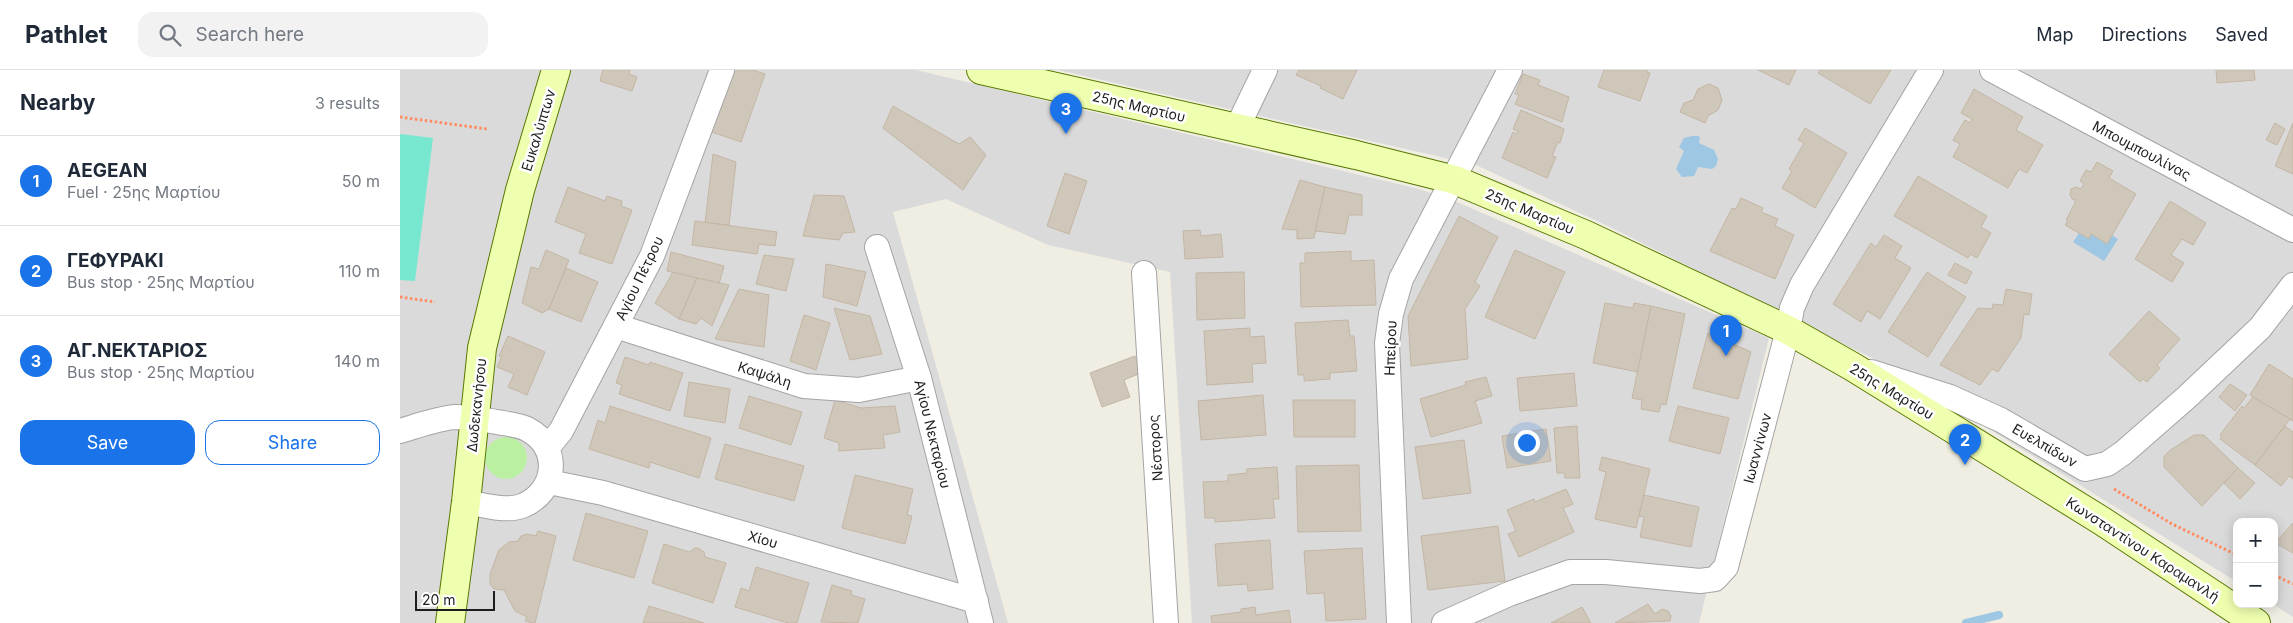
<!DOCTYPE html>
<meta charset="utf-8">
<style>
body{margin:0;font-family:Inter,sans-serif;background:#f2f2f3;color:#1f2937}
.controls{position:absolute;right:15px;bottom:15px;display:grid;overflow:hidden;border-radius:10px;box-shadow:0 2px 12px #0003}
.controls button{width:45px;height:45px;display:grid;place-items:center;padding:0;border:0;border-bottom:1px solid #e0e1e3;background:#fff;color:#1f2937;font:25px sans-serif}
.scale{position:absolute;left:15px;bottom:12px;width:80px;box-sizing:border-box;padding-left:5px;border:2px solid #1d1d1d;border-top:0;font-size:14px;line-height:18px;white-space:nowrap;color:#1d1d1d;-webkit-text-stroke:4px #fff;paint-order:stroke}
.you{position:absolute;left:1126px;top:372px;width:18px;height:18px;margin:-12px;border:4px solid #fff;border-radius:50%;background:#1a73e8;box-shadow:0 0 0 8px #1a73e833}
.badge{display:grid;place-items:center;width:32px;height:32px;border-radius:50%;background:#1a73e8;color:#fff;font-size:16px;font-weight:700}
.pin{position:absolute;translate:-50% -41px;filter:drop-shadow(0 1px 2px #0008)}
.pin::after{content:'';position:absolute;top:26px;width:18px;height:15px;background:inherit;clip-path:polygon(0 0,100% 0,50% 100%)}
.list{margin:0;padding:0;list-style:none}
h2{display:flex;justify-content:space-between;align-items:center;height:65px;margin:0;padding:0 20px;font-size:21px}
h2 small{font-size:16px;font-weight:400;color:#747a83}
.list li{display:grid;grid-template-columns:32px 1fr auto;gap:15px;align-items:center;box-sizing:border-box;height:90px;padding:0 20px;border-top:1px solid #e0e1e3}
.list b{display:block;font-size:19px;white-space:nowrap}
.list p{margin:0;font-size:16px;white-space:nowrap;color:#747a83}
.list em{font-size:16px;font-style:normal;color:#747a83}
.actions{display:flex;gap:10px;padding:15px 20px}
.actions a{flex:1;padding:11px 0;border:1px solid #1a73e8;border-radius:15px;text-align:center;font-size:18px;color:#1a73e8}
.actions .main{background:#1a73e8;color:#fff}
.icon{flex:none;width:28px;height:28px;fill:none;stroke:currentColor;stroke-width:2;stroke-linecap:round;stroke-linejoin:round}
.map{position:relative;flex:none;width:1893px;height:553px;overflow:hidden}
header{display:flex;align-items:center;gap:30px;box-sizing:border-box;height:70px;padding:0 25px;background:#fff;border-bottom:1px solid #e0e1e3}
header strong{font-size:24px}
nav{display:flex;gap:28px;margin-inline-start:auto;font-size:18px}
.search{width:350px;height:45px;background:#f2f2f3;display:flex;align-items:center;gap:12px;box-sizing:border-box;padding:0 18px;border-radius:15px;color:#747a83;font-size:19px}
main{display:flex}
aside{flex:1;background:#fff}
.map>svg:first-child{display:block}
.residential{fill:#dbdada}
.grass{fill:#bbefa2}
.pitch{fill:#77e7cf}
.water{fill:#9dc7e2}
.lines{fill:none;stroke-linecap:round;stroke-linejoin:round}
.stream{stroke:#9dc7e2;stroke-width:8}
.building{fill:#d0c7bb;stroke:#c3b6a3}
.street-casing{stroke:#a4a4a4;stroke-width:26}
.secondary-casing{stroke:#577800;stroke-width:30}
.path{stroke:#ff8d63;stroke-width:3;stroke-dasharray:2.5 2.5;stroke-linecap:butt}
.street{stroke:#fff;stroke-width:24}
.secondary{stroke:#eeffb0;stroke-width:28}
.labels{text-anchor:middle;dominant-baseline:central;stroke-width:5;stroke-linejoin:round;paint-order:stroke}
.street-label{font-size:14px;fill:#1d1d1d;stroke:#fff}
</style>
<header>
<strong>Pathlet</strong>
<div class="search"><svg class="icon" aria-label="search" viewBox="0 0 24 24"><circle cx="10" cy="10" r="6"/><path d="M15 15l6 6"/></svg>Search here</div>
<nav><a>Map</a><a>Directions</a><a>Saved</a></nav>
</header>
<main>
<aside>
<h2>Nearby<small>3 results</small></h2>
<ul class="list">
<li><span class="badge">1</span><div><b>AEGEAN</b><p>Fuel · 25ης Μαρτίου</p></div><em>50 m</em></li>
<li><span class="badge">2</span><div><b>ΓΕΦΥΡΑΚΙ</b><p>Bus stop · 25ης Μαρτίου</p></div><em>110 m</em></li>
<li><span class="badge">3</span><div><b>ΑΓ.ΝΕΚΤΑΡΙΟΣ</b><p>Bus stop · 25ης Μαρτίου</p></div><em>140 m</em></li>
</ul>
<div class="actions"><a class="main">Save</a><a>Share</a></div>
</aside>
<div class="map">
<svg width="1893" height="553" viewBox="0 0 1893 553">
<rect width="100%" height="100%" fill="#f0ede2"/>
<g class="residential">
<path d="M0,0H516L1019,119L1057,132L1369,268L1299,553H792L770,202L648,175L546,129L493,142L608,553H0Z"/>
<path d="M658,0H1893V547L1873,534L1874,452H1837V512L1482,293L1210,157L1076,95Z"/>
</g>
<circle class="grass" cx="106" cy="388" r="21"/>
<path class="pitch" d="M0,64L33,68L15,211L0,210Z"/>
<g class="water">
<path d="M1292,66H1299L1300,69L1299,73L1314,80L1318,89L1316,96L1312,99L1298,97L1294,106L1282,107L1276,99L1284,81L1279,77L1284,68Z"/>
<path d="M1679,163L1689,168L1691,164L1707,174L1712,165L1718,169L1704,191L1673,172Z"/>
</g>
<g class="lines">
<path class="stream" d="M1566,553L1599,545"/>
</g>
<g class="building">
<path d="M203,0H230L229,4L237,7L232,21L200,11Z"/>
<path d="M327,0H353L365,4L341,72L306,60Z"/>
<path d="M899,0H957L943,29L920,18L921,16L896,5Z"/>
<path d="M1204,0H1248L1247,2L1250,3L1240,31L1198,17Z"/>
<path d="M1358,0H1396L1389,15Z"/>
<path d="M1420,0H1491L1470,34L1418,3Z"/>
<path d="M1816,0H1854L1855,10L1817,13Z"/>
<path d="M1123,4L1140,10L1138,15L1169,27L1162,52L1115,34L1119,25L1115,24Z"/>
<path d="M1309,14L1318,18L1322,30L1318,40L1308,46L1305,53L1280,42L1284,33L1293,30L1298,19Z"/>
<path d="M1574,19L1623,47L1616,60L1643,75L1627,103L1619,99L1608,118L1553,87L1560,74L1553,70L1565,50L1570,53L1572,49L1561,43Z"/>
<path d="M493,36L559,74L570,67L586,85L563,120L483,58Z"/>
<path d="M1121,40L1164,59L1160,73L1158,72L1152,86L1156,87L1147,108L1102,88L1113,62L1116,64L1118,61L1113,59Z"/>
<path d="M1875,53L1885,59L1877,75L1866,70Z"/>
<path d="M1893,53V104L1875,96Z"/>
<path d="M1405,58L1447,83L1415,138L1382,118L1392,101L1389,99L1404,73L1398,70Z"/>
<path d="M313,84L336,92L329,155L305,153Z"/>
<path d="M1697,92L1713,101L1709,108L1736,124L1707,174L1691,164L1689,169L1665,155L1668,151L1666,150L1675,133V130L1672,129L1670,124L1671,119L1676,117L1681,119L1684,114L1680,111L1686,100L1691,102Z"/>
<path d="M665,103L687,111L669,164L647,156Z"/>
<path d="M1518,106L1587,146L1581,157L1591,163L1577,188L1570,184L1568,188L1494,146Z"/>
<path d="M900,110L925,117L914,168L897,169V160L882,159Z"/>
<path d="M168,117L205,131L207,126L222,131L221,136L232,140L212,194L179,183L186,164L155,152Z"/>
<path d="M925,117L962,125V145H949L945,164L915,161Z"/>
<path d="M414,125L444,126L455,162L443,163L439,170L403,166Z"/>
<path d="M1341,128L1363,138L1361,142L1378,149L1375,156L1394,165L1375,209L1310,181L1332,138L1336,139Z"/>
<path d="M1770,131L1806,153L1793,175L1782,169L1771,185L1784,193L1772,212L1735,189Z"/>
<path d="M1059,146L1098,167L1075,212L1080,216L1065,239L1068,289L1011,296L1008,246Z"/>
<path d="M295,151L377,162L375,176L359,174L357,184L292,175Z"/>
<path d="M800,160L801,166L821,164L823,187L785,189L783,161Z"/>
<path d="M1484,165L1502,176L1495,188L1511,198L1480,249L1467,241L1461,252L1433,234L1471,173L1476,177Z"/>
<path d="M146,180L169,190L149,239L142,243L122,233L131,197L139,199Z"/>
<path d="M1115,180L1165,202L1135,269L1085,247Z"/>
<path d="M951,181V191L974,190L976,235L901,237L900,193H905V183Z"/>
<path d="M271,182L324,196L319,214L267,201Z"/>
<path d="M364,185L394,189L386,221L356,214Z"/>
<path d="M1555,193L1572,202L1566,214L1548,205Z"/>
<path d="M426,194L466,202L457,236L423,227Z"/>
<path d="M166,198L198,212L181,252L149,239Z"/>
<path d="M273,202L297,208L279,249L255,233Z"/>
<path d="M844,202L845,248L797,250L796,203Z"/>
<path d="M1527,202L1566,227L1528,287L1488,262Z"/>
<path d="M297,208L329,215L312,256L301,248L296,254L279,249Z"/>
<path d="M339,219L369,225L364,277L315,269Z"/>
<path d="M1606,219L1632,224L1629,245L1624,244L1621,268L1598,302L1592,299L1580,315L1540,295L1578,238L1592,239L1593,234L1603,235Z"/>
<path d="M1205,233L1233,238L1234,233L1251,236L1238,302L1193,293Z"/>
<path d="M1251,236L1285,244L1266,335L1261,334L1259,342L1241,339L1242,330L1232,328Z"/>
<path d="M434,238L470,246L482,284L450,290Z"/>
<path d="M1749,241L1780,269L1757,295L1760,298L1747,312L1743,309L1740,312L1709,284Z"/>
<path d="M404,245L430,253L416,300L390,291Z"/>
<path d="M948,250L950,266H954L957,301L930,303V309L904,311V305H898L895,253Z"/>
<path d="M850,258V267L864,266L866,293L852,294L853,312L807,315L804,261Z"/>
<path d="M1308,263L1351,282L1338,329L1293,318Z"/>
<path d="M108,266L145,282L127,325L108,317L114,304L97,297L102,286H99Z"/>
<path d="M735,286L741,303L724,310L730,327L702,337L690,303Z"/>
<path d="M225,287L249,295L250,292L283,303L270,341L219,324L222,315L216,313Z"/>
<path d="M1869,294L1893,309V351L1850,325Z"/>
<path d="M1174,303L1177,336L1120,341L1117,308Z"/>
<path d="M1086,307L1092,326L1075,331L1082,353L1031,367L1020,329L1066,315L1065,312Z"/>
<path d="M289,312L330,319L325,353L284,346Z"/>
<path d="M1830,314L1847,325L1835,341L1819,327Z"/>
<path d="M863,325L866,365L801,370L798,331Z"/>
<path d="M349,326L402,342L391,375L339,358Z"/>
<path d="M1853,327L1890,349L1855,395L1820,369L1822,366L1820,365L1842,336L1844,338Z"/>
<path d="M435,330L461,338L495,336L500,362L483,365L485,378L439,381V373L424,368Z"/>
<path d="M893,330H955V367H894Z"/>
<path d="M210,336L311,368L299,408L250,392L249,398L189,379L198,350L205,353Z"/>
<path d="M1278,336L1329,348L1320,384L1269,371Z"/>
<path d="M1177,356L1180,408H1165L1164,403H1157L1154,358Z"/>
<path d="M1885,356L1893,362V409L1889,406L1881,416L1855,395Z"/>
<path d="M1146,359L1151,391L1107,398L1102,366Z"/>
<path d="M1794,365H1804L1838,398L1802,436L1764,397V387L1769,381Z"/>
<path d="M1064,370L1071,423L1023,429L1015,377Z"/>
<path d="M325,374L404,396L394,431L315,409Z"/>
<path d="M1202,387L1250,399L1236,458L1195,449L1206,402L1199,400Z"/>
<path d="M959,395L961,461L898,462L896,396Z"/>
<path d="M877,397L879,429H873L875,448L815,452V448H805L803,412L828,411V405L847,403V399Z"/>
<path d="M1838,398L1855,413L1840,429L1824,413Z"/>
<path d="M455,405L513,419L507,445L512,446L505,474L442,458Z"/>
<path d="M1166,419L1173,434L1163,438L1174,462L1119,487L1108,464L1116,461L1107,440L1134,429L1135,432Z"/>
<path d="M1244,425L1299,437L1291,477L1240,467L1244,447L1239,446Z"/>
<path d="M186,443L248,461L234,508L173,490Z"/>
<path d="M1893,453V483L1875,473Z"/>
<path d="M1098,456L1105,511L1028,520L1021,466Z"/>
<path d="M138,461L156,466L135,553H133L125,551L127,547L115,541L104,520L94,519L90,514V504L99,480L109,472L118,471L121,466L127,464L136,466Z"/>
<path d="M870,470L873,519L848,521L847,514L818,516L815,474Z"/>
<path d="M264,474L289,482L295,478H298L304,482L305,487L326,493L313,533L252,513Z"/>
<path d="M962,478L966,549L926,551L924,523L907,524L904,481Z"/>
<path d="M356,497L409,513L397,553H388L335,537L341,518L349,521Z"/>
<path d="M432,515L452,521L451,525L465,529L458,553L421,552Z"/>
<path d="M1248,534L1255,544L1262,539L1268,541L1271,546L1270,551L1215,553Z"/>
<path d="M249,536L304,553H243Z"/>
<path d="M855,537L856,545L889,540L891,553H812L811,546L841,542V539Z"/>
<path d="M1182,537L1191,553H1151Z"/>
</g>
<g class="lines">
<defs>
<g id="street">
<path d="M1592,0L1893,160"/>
<path d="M837,58L865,0"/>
<path d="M477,177L519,308L581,553"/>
<path d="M744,203L766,553"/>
<path d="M216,256L404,316L459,320L519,308"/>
<path d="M1471,302L1550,327L1601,350L1685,399L1707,394L1723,383L1787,327L1860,258L1893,215"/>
<path d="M0,361C17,356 38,348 56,347C69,347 84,350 97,352C107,354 119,355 127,359C162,377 157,422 122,436C106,442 83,435 66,432"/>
<path d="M147,378L161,361L252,186L322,0"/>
<path d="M149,412L203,423L576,531"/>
<path d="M999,553L987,273L991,244L1001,209L1110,0"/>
<path d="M1044,553L1109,524L1170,502H1206L1300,511L1315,509L1326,497L1388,260L1392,238L1402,215L1531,0"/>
</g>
<g id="secondary">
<path d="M581,0L956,85L1055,110L1186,165L1388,260L1453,297L1702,451L1856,553"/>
<path d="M50,553L66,432L82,278L120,120L156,0"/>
</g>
</defs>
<use href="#street" class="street-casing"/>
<use href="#secondary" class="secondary-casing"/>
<g class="path">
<path d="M0,47L87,59"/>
<path d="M0,227L35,232"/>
<path d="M1714,419L1772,454L1837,485"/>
<path d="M1874,505L1893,514"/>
</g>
<use href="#street" class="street"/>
<use href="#secondary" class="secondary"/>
</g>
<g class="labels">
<g class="street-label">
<text transform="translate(739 36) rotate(13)">25ης Μαρτίου</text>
<text transform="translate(138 60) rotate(-73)">Ευκαλύπτων</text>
<text transform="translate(1742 80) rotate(28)">Μπουμπουλίνας</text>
<text transform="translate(1130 141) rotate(23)">25ης Μαρτίου</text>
<text transform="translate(239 208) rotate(-64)">Αγίου Πέτρου</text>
<text transform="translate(990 278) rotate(-88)">Ηπείρου</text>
<text transform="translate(365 304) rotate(18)">Καψάλη</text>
<text transform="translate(1492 321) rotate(31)">25ης Μαρτίου</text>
<text transform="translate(76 335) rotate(-84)">Δωδεκανήσου</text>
<text transform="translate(533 364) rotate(76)">Αγίου Νεκταρίου</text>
<text transform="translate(1645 375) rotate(30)">Ευελπίδων</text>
<text transform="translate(755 378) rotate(-94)">Νέστορος</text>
<text transform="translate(1357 378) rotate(-75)">Ιωαννίνων</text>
<text transform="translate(363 469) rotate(16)">Χίου</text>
<text transform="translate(1743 479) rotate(33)">Κωνσταντίνου Καραμανλή</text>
</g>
</g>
</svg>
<div class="controls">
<button>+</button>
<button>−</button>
</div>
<div class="scale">20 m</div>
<div class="you"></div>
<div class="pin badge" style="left:1326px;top:286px">1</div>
<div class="pin badge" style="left:1565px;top:395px">2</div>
<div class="pin badge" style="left:666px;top:64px">3</div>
</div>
</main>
